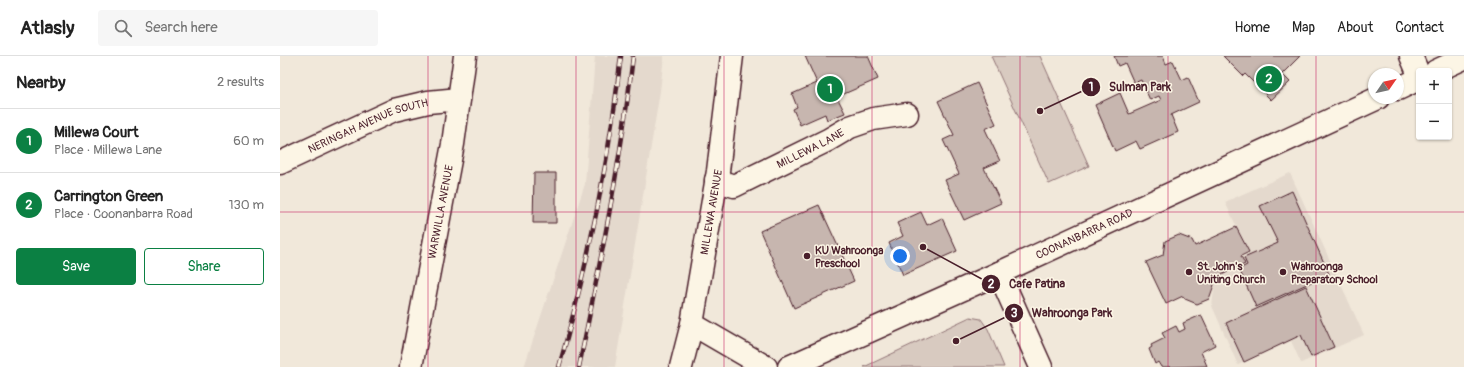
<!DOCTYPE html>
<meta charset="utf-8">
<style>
body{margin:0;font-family:Pangolin,sans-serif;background:#f6f6f6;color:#222}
.controls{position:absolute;right:12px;top:12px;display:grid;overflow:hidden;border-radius:4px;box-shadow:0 1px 3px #0004}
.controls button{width:36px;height:36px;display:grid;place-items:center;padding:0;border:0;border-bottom:1px solid #e0e0e0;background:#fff;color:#222;font:20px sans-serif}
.compass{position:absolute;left:1088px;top:12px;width:36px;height:36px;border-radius:50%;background:#fff;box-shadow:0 1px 3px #0004;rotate:56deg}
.you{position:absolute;left:620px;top:200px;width:14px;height:14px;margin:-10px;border:3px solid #fff;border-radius:50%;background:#1a73e8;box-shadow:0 0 0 6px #1a73e833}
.badge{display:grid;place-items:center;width:26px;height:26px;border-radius:50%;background:#0b8043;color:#fff;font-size:13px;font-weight:700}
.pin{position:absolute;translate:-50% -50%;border:2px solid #fff;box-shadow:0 1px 4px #0006}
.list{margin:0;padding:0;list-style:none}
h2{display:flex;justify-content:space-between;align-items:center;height:52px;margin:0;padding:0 16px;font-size:17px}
h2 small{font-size:13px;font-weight:400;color:#767676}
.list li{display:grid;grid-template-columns:26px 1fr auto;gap:12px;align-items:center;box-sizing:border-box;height:64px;padding:0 16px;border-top:1px solid #e0e0e0}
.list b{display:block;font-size:15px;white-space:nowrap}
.list p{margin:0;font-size:13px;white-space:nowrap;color:#767676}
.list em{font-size:13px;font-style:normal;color:#767676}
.actions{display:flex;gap:8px;padding:12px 16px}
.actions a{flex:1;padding:9px 0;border:1px solid #0b8043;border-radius:4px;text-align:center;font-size:14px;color:#0b8043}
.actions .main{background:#0b8043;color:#fff}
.icon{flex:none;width:22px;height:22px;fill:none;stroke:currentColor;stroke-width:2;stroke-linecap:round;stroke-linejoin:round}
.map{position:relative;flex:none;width:1184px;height:311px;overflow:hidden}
header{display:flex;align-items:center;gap:24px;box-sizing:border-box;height:56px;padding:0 20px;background:#fff;border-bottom:1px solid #e0e0e0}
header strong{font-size:19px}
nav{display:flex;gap:22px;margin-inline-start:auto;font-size:14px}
.search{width:280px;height:36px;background:#f6f6f6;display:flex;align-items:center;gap:10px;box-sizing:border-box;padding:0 14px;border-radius:4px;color:#767676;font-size:15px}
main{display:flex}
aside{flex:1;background:#fff}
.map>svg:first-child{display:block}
.built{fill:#e4d9cd}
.green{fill:#d8cac0;stroke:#917476}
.building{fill:#c7b6af;stroke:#4a1f2b}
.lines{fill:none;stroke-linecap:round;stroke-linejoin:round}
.minor-casing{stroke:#4a1f2b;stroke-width:25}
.tertiary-casing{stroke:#4a1f2b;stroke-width:25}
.minor{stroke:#fcf5e5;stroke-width:22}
.tertiary{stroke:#fcf5e5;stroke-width:22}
.rail-casing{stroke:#4a1f2b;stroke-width:4.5}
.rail{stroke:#fcf5e5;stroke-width:3;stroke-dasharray:9;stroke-linecap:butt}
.grid{fill:none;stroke:#c2185b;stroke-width:1;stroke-opacity:0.55}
.poi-dot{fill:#4a1f2b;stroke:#fcf5e5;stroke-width:1.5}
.labels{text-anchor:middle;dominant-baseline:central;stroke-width:3;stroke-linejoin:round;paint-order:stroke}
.street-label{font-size:11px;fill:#4a1f2b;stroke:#fcf5e5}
.poi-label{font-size:11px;font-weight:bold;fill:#4a1f2b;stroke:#fcf5e5;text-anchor:start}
.leader{fill:none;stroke:#4a1f2b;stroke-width:1.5}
.callout-dot{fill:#4a1f2b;stroke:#fcf5e5;stroke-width:1.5}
.mark-label{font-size:12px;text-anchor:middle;font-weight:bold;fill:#fff}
.callout-label{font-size:12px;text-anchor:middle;font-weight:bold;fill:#4a1f2b;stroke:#fcf5e5;stroke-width:3;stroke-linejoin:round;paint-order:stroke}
</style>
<header>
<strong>Atlasly</strong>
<div class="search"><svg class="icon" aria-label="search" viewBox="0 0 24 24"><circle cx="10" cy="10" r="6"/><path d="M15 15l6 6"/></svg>Search here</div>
<nav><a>Home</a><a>Map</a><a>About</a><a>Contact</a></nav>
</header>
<main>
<aside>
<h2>Nearby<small>2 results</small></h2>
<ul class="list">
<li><span class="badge">1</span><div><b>Millewa Court</b><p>Place · Millewa Lane</p></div><em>60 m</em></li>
<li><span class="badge">2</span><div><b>Carrington Green</b><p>Place · Coonanbarra Road</p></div><em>130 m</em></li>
</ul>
<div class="actions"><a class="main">Save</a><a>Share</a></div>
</aside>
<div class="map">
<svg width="1184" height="311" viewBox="0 0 1184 311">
<rect width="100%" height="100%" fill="#f1e8da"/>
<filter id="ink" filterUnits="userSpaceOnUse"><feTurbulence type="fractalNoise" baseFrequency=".025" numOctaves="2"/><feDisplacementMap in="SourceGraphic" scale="8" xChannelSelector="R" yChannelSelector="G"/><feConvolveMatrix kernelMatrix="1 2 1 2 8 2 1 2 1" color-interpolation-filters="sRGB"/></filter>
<g filter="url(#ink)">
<g class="built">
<path d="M315,0H384L380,35L335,311H244L305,128Z"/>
<path d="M1010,117L1084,279L1021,307L1011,285L958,309L932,250L935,224L966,209L963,201L969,197L945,146Z"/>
</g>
<g class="green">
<path d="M711,0H760L809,110L769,128Z"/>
<path d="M690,261L701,263L708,273L724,311H584Z"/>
</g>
<g class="building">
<path d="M525,0H588L598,23L557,41L565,57L547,64L545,58L520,69L513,53L517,51L512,38L537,27Z"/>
<path d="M834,0H883L886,8L893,5L902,24L908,21L919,46L891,59L898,76L860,93L856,85L835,95L815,49L840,37L849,58L881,44L879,40L870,44L861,24L854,27L845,7L838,10Z"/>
<path d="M943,0H1020L1002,18L1010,26L991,44L965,18L963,20Z"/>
<path d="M697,27L716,68L705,73L720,105L704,112L721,147L684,164L665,124L679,118L663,84L674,79L658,45Z"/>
<path d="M254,117H276V167H253Z"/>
<path d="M1012,135L1049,218L976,251L959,213L967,209L964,202L998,187L980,150Z"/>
<path d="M539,149L574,225L514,252L480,175Z"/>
<path d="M641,156L647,169L662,162L677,195L623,219L609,187L623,180L617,167Z"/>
<path d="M956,171L969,196L961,200L965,208L931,224L934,229L929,243L917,248L905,243L903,240L886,248L866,206L883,199L885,185L899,179L912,184L915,190Z"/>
<path d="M1026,230L1054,291L1031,301L1021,279L964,306L946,267Z"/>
<path d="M921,259L935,289L921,296L927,310L881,311L878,306L875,308L869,293L872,291L871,289L885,282L882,277L896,270L899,276L905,273L903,267Z"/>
</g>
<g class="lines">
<defs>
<g id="minor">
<path d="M1131,0L1139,19"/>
<path d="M1156,15L1184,2"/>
<path d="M1118,33L1139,23"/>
<path id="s1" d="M0,107L114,54L148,46L179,43"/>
<path id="s2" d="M436,124L454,130L548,84L570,71L593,63L627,58"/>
<path d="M719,217L761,311"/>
<path id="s3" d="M131,311L173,88L185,0"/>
<path id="s4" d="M509,311L719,217L1098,42"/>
</g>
<g id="tertiary">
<path d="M412,268L486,311"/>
<path id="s5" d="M401,311L412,268L438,115L452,0"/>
</g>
</defs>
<use href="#minor" class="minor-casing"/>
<use href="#tertiary" class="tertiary-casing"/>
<use href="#minor" class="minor"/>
<use href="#tertiary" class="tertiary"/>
<defs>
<g id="rail">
<path d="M279,311C308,209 329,105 341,0"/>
<path d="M299,311C320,208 341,105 353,0"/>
</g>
</defs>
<use href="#rail" class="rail-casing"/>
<use href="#rail" class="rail"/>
</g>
</g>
<path class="grid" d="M148,0V311M296,0V311M444,0V311M592,0V311M740,0V311M888,0V311M1036,0V311M0,156H1184"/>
<g class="poi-dot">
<circle cx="527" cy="200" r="4"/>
<circle cx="909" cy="216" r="4"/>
<circle cx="1003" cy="216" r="4"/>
</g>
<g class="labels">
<g class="street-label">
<text stroke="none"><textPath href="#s1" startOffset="96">NERINGAH AVENUE SOUTH</textPath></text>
<text stroke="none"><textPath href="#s2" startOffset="104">MILLEWA LANE</textPath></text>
<text stroke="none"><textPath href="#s3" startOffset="158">WARWILLA AVENUE</textPath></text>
<text stroke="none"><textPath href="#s5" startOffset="158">MILLEWA AVENUE</textPath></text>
<text stroke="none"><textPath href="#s4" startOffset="324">COONANBARRA ROAD</textPath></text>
</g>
<g class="poi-label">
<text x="535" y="194">KU Wahroonga<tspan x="535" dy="13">Preschool</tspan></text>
<text x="917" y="210">St. John's<tspan x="917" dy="13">Uniting Church</tspan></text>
<text x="1011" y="210">Wahroonga<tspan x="1011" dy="13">Preparatory School</tspan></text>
</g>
</g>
<path class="leader" d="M760 55L811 31M643 191L711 228M676 285L734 257"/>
<g class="callout-dot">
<circle cx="760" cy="55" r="4"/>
<circle cx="643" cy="191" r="4"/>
<circle cx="676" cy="285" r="4"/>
<circle cx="811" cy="31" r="10"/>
<circle cx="711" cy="228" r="10"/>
<circle cx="734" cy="257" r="10"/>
</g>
<g class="mark-label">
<text x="811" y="35">1</text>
<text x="711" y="232">2</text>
<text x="734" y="261">3</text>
</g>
<g class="callout-label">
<text x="860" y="35">Sulman Park</text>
<text x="757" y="232">Cafe Patina</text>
<text x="792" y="261">Wahroonga Park</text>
</g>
</svg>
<div class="controls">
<button>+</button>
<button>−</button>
</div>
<svg class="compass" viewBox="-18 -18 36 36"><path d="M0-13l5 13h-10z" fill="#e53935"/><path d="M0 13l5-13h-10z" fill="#767676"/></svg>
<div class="you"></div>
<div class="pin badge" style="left:550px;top:33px">1</div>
<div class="pin badge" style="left:989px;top:23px">2</div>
</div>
</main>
